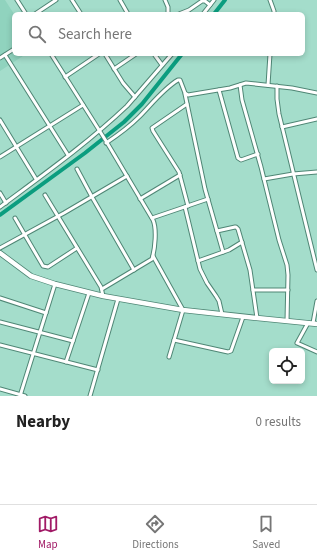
<!DOCTYPE html>
<style>
body{margin:0;font-family:"Source Sans 3",sans-serif;background:#f6f6f6;color:#222}
.controls{position:absolute;right:12px;bottom:12px;display:grid;overflow:hidden;border-radius:6px;box-shadow:0 2px 6px #0003}
.controls button{width:36px;height:36px;display:grid;place-items:center;padding:0;border:0;border-bottom:1px solid #e0e0e0;background:#fff;color:#222;font:20px sans-serif}
.list{margin:0;padding:0;list-style:none}
h2{display:flex;justify-content:space-between;align-items:center;height:52px;margin:0;padding:0 16px;font-size:17px}
h2 small{font-size:13px;font-weight:400;color:#767676}
.icon{flex:none;width:22px;height:22px;fill:none;stroke:currentColor;stroke-width:2;stroke-linecap:round;stroke-linejoin:round}
.map{position:relative;flex:none;width:317px;height:396px;overflow:hidden}
.search{position:absolute;background:#fff;box-shadow:0 2px 6px #0003;left:12px;right:12px;top:12px;height:44px;display:flex;align-items:center;gap:10px;box-sizing:border-box;padding:0 14px;border-radius:6px;color:#767676;font-size:15px}
.sheet{height:108px;background:#fff}
nav{display:flex;justify-content:space-around;align-items:center;box-sizing:border-box;height:56px;border-top:1px solid #e0e0e0;background:#fff;font-size:11px;color:#767676}
nav a{display:grid;justify-items:center;gap:2px}
nav .on{color:#a11a66}
.map>svg:first-child{display:block}
.built{fill:#90d3be}
.lines{fill:none;stroke-linecap:round;stroke-linejoin:round}
.canal{stroke:#0b9d7f;stroke-width:4}
.street-casing{stroke:#4f8675;stroke-width:5}
.secondary-casing{stroke:#4f8675;stroke-width:6}
.street{stroke:#fff;stroke-width:3}
.secondary{stroke:#fff;stroke-width:4.5}
</style>
<div class="map">
<svg width="317" height="396" viewBox="0 0 317 396">
<rect width="100%" height="100%" fill="#a4ddcb"/>
<path class="built" d="M0,0H5L14,14V54H26L0,71Z"/>
<g class="lines">
<g class="canal">
<path d="M214,14L225,0"/>
<path d="M0,215L85,153L124,122L142,104L182,54"/>
</g>
<defs>
<g id="street">
<path d="M17,0L26,14"/>
<path d="M72,0L81,14"/>
<path d="M120,0L128,14"/>
<path d="M165,0L168,7V14"/>
<path d="M270,0L274,11V14"/>
<path d="M35,14L56,0"/>
<path d="M179,14L189,10L202,1H205L210,5"/>
<path d="M203,14L214,0"/>
<path d="M51,54L106,141L153,220C157,229 155,249 152,259L102,289"/>
<path d="M105,54L123,83L135,97"/>
<path d="M154,54L162,65"/>
<path d="M5,55L68,155"/>
<path d="M0,58L14,49"/>
<path d="M114,69L136,54"/>
<path d="M65,77L99,54"/>
<path d="M240,85L242,100L261,167L279,240L287,265L288,275L287,321"/>
<path d="M268,85L270,54"/>
<path d="M277,86V99L279,114L317,270"/>
<path d="M219,90L238,158L241,160L258,154"/>
<path d="M185,94L205,189L223,252"/>
<path d="M187,104L152,128L153,131L179,172L188,206"/>
<path d="M0,120L36,179"/>
<path d="M282,127L317,119"/>
<path d="M106,143C118,135 129,127 139,117C151,105 163,89 178,80H180L185,93L188,95L230,88L246,83L292,88L317,93"/>
<path d="M0,157L83,105"/>
<path d="M77,169L92,197L134,270"/>
<path d="M264,179L293,174L317,172"/>
<path d="M0,193L6,203"/>
<path d="M45,195L101,287L103,296"/>
<path d="M140,199L180,175"/>
<path d="M0,207C43,175 88,143 127,106L172,54"/>
<path d="M185,207L200,269L207,283L216,296L219,301L222,314"/>
<path d="M15,218L43,266L48,267L77,248"/>
<path d="M152,218L208,199"/>
<path d="M217,231L235,227H236L238,229L250,270L257,318"/>
<path d="M0,248L64,213L127,176"/>
<path d="M153,256L183,310L169,357"/>
<path d="M198,261L229,250L242,242"/>
<path d="M253,290H288"/>
<path d="M0,298L46,313"/>
<path d="M0,322L73,341"/>
<path d="M308,323L297,343L317,352"/>
<path d="M313,323L317,301"/>
<path d="M174,340L228,352L231,351L243,317"/>
<path d="M0,345L98,370"/>
<path d="M66,362L89,293"/>
<path d="M0,389L25,396"/>
<path d="M20,396L55,284"/>
<path d="M90,396L118,299"/>
</g>
<path id="secondary" d="M0,253L31,276L55,284L103,296L183,310L257,318L317,324"/>
</defs>
<use href="#street" class="street-casing"/>
<use href="#secondary" class="secondary-casing"/>
<use href="#street" class="street"/>
<use href="#secondary" class="secondary"/>
</g>
</svg>
<div class="controls">
<button><svg class="icon" aria-label="locate" viewBox="0 0 24 24"><circle cx="12" cy="12" r="6"/><path d="M12 2v4M12 18v4M2 12h4M18 12h4"/></svg></button>
</div>
<div class="search"><svg class="icon" aria-label="search" viewBox="0 0 24 24"><circle cx="10" cy="10" r="6"/><path d="M15 15l6 6"/></svg>Search here</div>
</div>
<section class="sheet">
<h2>Nearby<small>0 results</small></h2>
<ul class="list">
</ul>
</section>
<nav>
<a class="on"><svg class="icon" aria-label="map" viewBox="0 0 24 24"><path d="M3 6l6-2 6 2 6-2v14l-6 2-6-2-6 2zM9 4v14M15 6v14"/></svg>Map</a>
<a><svg class="icon" aria-label="directions" viewBox="0 0 24 24"><path d="M12 3l9 9-9 9-9-9zM9 14v-3h6M13 9l2 2-2 2"/></svg>Directions</a>
<a><svg class="icon" aria-label="saved" viewBox="0 0 24 24"><path d="M7 4h10v16l-5-4-5 4z"/></svg>Saved</a>
</nav>
